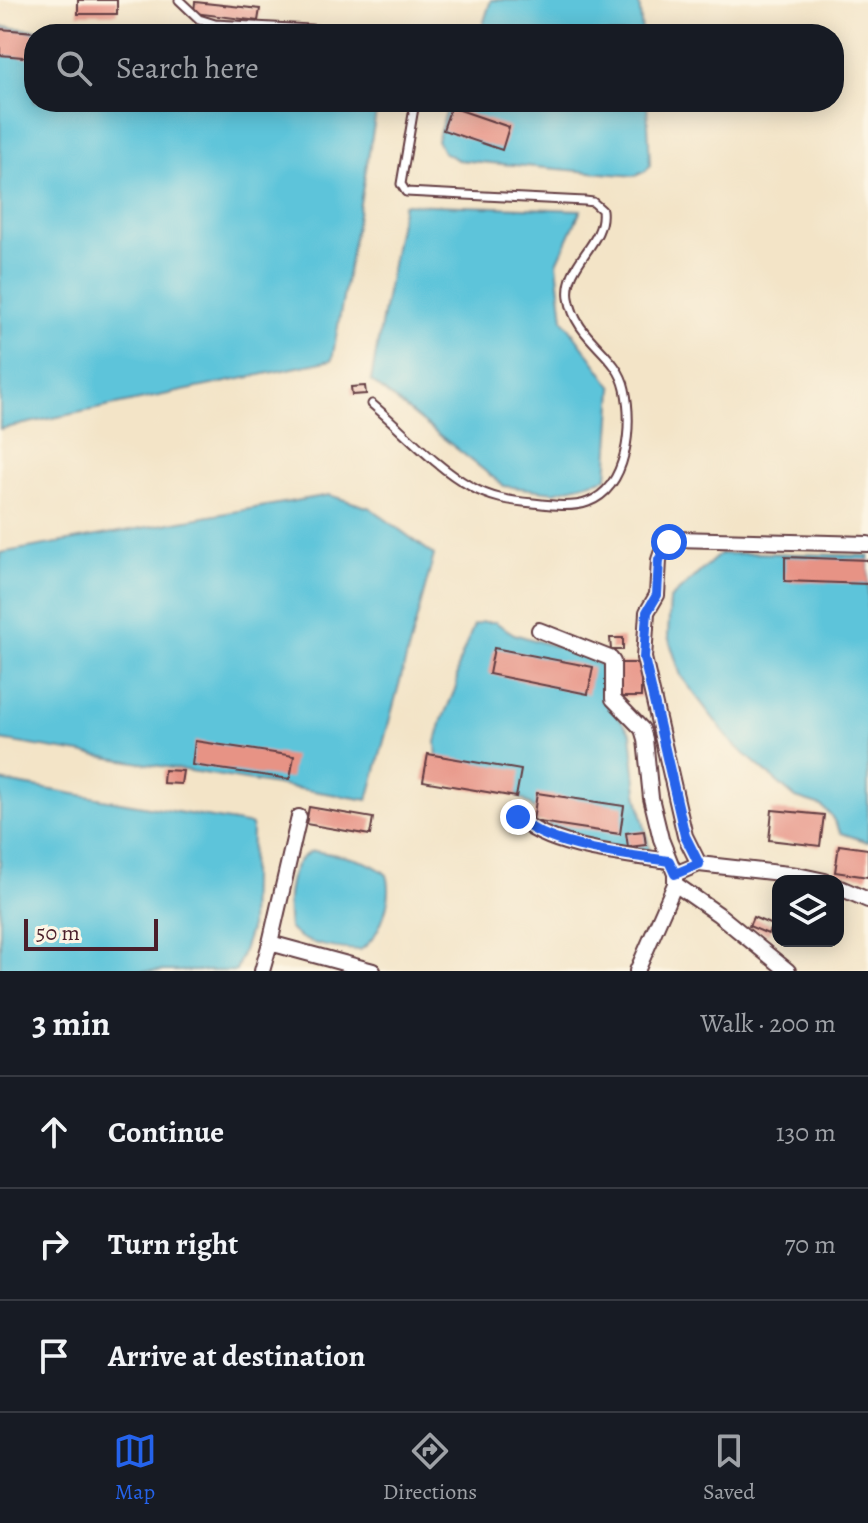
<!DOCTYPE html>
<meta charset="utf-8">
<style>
body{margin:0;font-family:Alegreya,serif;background:#242831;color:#f1f3f6}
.controls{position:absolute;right:24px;bottom:24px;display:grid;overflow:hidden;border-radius:16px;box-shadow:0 4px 20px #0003}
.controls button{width:72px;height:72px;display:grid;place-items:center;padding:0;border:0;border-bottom:2px solid #363941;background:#171b24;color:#f1f3f6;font:40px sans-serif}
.scale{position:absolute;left:24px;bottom:20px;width:134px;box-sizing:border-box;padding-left:8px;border:4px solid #4a1f2b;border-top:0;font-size:22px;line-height:28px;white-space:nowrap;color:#4a1f2b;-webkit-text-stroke:6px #fcf5e5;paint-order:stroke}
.stop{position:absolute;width:24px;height:24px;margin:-18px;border:6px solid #2563eb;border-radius:50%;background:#fff}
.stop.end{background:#2563eb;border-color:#fff;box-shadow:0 2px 8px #0008}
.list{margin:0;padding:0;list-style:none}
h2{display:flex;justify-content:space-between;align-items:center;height:104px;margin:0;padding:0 32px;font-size:34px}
h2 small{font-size:26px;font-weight:400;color:#9ea1a6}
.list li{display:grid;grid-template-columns:52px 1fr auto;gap:24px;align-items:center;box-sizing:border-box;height:112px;padding:0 32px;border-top:2px solid #363941}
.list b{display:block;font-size:30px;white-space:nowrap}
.list em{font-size:26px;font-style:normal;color:#9ea1a6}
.icon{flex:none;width:44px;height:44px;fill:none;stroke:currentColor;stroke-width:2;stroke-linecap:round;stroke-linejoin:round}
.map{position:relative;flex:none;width:868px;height:971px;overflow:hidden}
.search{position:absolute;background:#171b24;box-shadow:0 4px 20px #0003;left:24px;right:24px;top:24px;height:88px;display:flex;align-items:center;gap:20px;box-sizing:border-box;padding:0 28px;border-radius:32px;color:#9ea1a6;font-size:30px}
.sheet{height:440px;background:#171b24}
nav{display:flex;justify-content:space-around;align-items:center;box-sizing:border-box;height:112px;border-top:2px solid #363941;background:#171b24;font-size:22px;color:#9ea1a6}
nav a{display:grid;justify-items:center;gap:4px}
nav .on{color:#2563eb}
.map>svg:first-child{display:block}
.water{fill:#5dc4da;stroke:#547282;stroke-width:2}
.building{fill:#e79385}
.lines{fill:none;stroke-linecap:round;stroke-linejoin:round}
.lane-casing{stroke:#633d42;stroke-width:11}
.street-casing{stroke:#633d42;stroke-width:18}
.lane{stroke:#fff;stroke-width:7}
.street{stroke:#fff;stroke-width:14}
.route{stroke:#2563eb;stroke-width:10}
</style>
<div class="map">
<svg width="868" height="971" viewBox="0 0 868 971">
<rect width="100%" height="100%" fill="#fcf5e5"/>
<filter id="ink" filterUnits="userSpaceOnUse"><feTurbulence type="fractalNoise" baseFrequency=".0125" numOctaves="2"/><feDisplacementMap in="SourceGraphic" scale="16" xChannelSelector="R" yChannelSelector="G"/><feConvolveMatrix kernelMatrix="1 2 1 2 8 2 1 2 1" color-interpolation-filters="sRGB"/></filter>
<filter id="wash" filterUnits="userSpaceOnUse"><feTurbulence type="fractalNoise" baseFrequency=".006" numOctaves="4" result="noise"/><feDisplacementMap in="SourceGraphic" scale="32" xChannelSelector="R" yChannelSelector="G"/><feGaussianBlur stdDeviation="1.8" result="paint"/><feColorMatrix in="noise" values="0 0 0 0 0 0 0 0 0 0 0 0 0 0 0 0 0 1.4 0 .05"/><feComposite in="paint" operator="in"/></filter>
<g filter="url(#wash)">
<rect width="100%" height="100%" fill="#f3e4c7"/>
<g class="water">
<path d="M491,0H639L642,34H480Z"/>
<path d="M0,27L93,34H34V102H378L332,360L0,429Z"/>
<path d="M449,102H647L650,165L646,171L635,176L458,160L443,152L437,140Z"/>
<path d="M403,204L581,210L557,263L563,319L613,388L607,478L554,492L504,486L371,381Z"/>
<path d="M329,495L370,508L434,555L368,800L0,740V553Z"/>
<path d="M759,553L868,556V842L841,833L830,814L821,806L796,798L732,743L681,676L668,636L670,599L720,554Z"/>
<path d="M482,622H495L514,634L581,654L600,665L607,702L631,733L637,793L650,852L645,855L578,839L552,828L529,804L510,790L437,759L436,742L442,720L456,687L458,665L474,625Z"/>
<path d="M0,781L252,825L250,930L236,971H0Z"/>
<path d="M313,851C337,855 369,858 387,875C394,897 380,938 360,950C339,949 302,945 289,928C286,904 286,860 313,851Z"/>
</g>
<g id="blocks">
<g class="building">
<rect x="78" y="0" width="39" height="14"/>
<path d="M195,2L260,9L258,21L194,13Z"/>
<path d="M0,29L34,32V58L0,55Z"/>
<path d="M150,29L170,32V34H149Z"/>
<path d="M451,107L509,127L502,150L443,130Z"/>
<path d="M365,386L366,394L352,395L351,387Z"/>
<path d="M785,557L868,560V584L785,581Z"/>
<path d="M610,638H623V650H611Z"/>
<path d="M494,648L593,667L588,694L489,674Z"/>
<rect x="617" y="663" width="24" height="34"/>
<path d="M195,741L294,756L290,779L192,765Z"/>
<path d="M428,754L521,770L516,797L423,781Z"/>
<path d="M164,770L183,771L181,784L163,783Z"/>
<path d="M537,793L624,806L620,834L533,821Z"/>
<path d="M309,807L373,818L370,835L306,824Z"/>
<path d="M772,810L824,815L820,846L769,840Z"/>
<path d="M644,831L646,845L628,847L626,833Z"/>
<path d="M839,845L868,849V877L835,872Z"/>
<path d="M753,917L772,925L768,934L749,926Z"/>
</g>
</g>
</g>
<g filter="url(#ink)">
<use href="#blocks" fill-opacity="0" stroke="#633d42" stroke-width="2"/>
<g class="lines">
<defs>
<g id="lane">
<path d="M179,0L199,19L215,24L404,34"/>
<path d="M372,404C403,430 435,467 470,486C490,498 510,501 533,503C550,505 572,508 588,502C628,487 633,425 625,389C617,352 576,341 569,298C564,263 606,244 602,210L593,202L585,201L406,192L401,184L415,102"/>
</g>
<g id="street">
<path d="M539,630L610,658L613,662V699L642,729L645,739L651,798L661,839L675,874V884L637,971"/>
<path d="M518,817C547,848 629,855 669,861"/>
<path d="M699,864L685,836L644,658L647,612L657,595L659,560L663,548L669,542L676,539L868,544"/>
<path d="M675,874L699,864L797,875L825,881"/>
<path d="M675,884L718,914L788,971"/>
<path d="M838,887L868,900"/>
<path d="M270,943L299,817"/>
<path d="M262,971L270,943L373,971"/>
</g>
</defs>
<use href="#lane" class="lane-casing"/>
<use href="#street" class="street-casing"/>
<use href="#lane" class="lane"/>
<use href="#street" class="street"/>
</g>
</g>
<g class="lines" filter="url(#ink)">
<path class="route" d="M518,817C546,848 630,855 669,861L675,874L699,864L685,836L644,658L647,612L657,595L659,560L669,542"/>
</g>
</svg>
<div class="controls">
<button><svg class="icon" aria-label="layers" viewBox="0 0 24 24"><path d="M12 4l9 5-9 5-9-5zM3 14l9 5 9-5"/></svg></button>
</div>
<div class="scale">50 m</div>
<div class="stop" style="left:669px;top:542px"></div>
<div class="stop end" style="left:518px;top:817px"></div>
<div class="search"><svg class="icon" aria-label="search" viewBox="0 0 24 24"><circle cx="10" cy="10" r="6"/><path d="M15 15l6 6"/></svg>Search here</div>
</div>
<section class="sheet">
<h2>3 min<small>Walk · 200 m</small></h2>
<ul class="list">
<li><svg class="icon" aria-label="ahead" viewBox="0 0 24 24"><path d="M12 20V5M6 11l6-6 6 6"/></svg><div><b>Continue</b></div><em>130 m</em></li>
<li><svg class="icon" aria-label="right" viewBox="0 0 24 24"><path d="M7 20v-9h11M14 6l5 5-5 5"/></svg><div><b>Turn right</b></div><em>70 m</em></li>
<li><svg class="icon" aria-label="arrive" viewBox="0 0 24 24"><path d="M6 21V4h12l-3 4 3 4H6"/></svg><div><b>Arrive at destination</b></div></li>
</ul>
</section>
<nav>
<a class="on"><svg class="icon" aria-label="map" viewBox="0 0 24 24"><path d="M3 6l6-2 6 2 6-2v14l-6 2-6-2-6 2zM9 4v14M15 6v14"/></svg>Map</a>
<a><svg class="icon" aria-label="directions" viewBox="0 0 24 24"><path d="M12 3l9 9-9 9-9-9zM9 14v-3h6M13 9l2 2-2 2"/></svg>Directions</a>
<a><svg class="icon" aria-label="saved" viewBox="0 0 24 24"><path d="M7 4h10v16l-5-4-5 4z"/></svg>Saved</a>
</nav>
